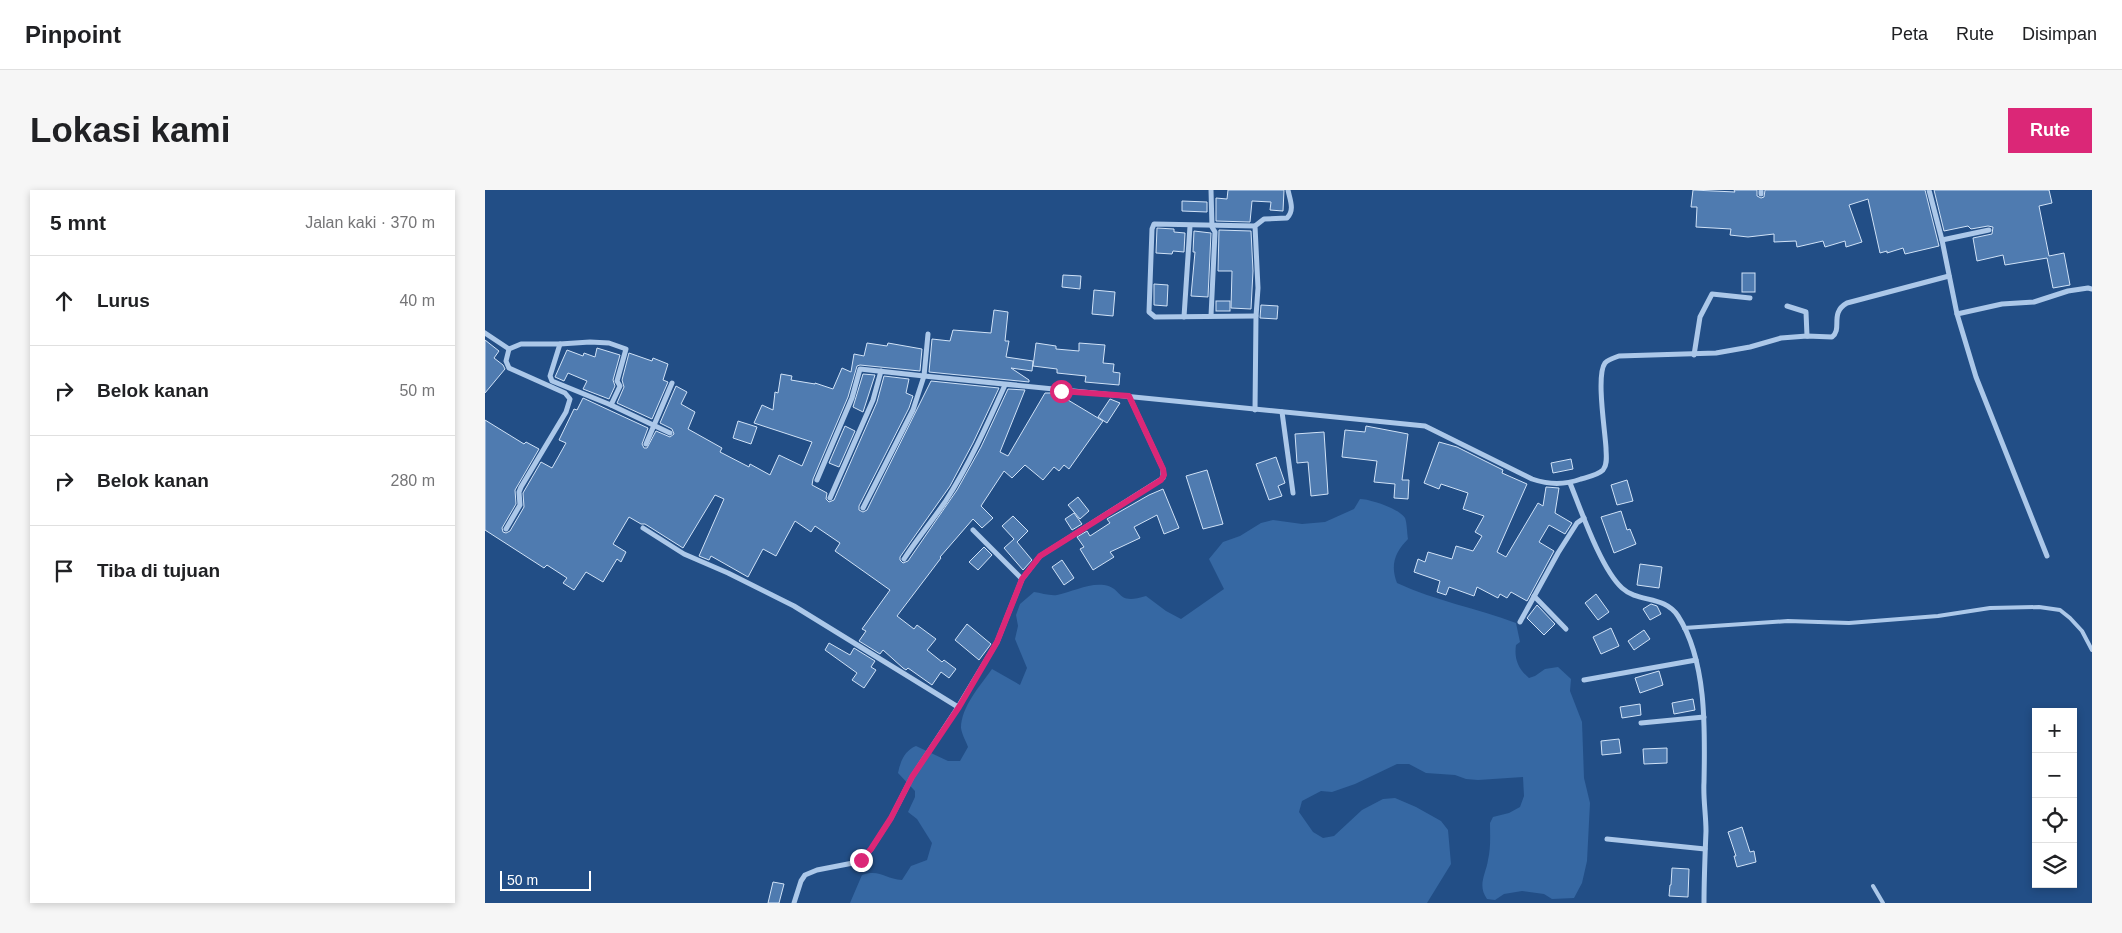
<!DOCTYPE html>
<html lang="id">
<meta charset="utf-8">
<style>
body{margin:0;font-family:Arial,sans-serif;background:#f6f6f6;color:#202124}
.controls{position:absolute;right:15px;bottom:15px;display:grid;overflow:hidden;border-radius:0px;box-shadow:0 2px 8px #0003}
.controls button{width:45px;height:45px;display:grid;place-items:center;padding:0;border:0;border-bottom:1px solid #e0e0e0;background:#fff;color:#202124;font:25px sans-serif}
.scale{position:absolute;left:15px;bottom:12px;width:91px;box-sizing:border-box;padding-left:5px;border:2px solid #fff;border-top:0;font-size:14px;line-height:18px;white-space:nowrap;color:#fff;-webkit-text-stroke:4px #224e86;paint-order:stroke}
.stop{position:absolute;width:15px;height:15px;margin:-11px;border:4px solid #db2777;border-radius:50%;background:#fff}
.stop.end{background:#db2777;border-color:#fff;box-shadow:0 1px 5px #0008}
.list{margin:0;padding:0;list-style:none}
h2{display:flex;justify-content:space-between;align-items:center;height:65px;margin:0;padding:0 20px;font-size:21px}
h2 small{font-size:16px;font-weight:400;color:#757577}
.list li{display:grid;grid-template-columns:32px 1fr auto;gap:15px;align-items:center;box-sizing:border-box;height:90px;padding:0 20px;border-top:1px solid #e0e0e0}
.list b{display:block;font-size:19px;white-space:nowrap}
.list em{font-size:16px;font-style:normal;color:#757577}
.icon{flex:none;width:28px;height:28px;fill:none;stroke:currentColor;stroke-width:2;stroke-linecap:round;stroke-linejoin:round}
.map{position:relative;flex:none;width:1607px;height:713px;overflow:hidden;border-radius:0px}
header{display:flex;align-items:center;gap:30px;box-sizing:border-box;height:70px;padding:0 25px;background:#fff;border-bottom:1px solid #e0e0e0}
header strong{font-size:24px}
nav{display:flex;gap:28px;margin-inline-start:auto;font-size:18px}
.intro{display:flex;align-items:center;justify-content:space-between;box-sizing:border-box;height:120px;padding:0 30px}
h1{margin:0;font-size:35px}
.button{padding:12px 22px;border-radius:0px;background:#db2777;color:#fff;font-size:18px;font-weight:700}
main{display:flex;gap:30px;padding:0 30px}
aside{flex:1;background:#fff;border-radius:0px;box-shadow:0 2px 8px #0003}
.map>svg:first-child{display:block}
.green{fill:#3668a3}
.building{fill:#4f7bb0;stroke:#d0e2f7}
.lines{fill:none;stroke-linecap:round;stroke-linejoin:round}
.service{stroke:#acc8e9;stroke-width:4}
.minor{stroke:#acc8e9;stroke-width:5}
.route{stroke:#db2777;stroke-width:6}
</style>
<header>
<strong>Pinpoint</strong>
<nav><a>Peta</a><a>Rute</a><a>Disimpan</a></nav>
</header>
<div class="intro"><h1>Lokasi kami</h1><a class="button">Rute</a></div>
<main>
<aside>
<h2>5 mnt<small>Jalan kaki · 370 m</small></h2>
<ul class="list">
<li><svg class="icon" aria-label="ahead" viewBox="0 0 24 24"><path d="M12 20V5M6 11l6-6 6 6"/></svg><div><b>Lurus</b></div><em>40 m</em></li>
<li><svg class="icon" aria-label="right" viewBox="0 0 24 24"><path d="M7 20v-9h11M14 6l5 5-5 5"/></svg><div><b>Belok kanan</b></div><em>50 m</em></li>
<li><svg class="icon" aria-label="right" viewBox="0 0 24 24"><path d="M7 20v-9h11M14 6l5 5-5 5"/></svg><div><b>Belok kanan</b></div><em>280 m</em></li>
<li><svg class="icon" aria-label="arrive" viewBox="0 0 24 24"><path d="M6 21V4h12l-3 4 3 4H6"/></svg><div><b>Tiba di tujuan</b></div></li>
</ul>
</aside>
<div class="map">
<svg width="1607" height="713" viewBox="0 0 1607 713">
<rect width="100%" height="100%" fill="#224e86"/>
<path class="green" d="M875,309C885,309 915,319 920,328C922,333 922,343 923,349C910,362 905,375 912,393C950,411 992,418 1031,433L1035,452L1031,455C1029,469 1033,479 1044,488L1050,486L1060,479L1073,477L1086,489L1085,501L1097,532L1099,588L1105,613L1102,671L1097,693L1089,708L1067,709L1059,704L1037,701L1019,704L1010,710L1002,709C992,695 1001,684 1003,670C1006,658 1005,644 1005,633L1008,627L1024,623L1035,617L1039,606L1038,587L993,590L981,589L970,585L941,583L924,574H912L870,594L847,602L836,601L817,611L814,622L828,642L838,648L849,646L877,620L898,609L910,608L931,617L956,631L963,640L966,674L942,713H365L377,685C395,679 400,689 417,690L426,676L442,670L447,653L432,629L423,622L430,607V601L413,583C415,572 420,560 431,556L463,571H475L483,557C481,551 477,545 476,538C476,517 495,496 507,479L535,495L542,478L530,449L533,436L531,425L535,414L549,402C556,403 565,406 572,405C587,402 603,393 619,395C639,398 630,416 661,406L681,421L696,429L739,399L724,369L738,352L755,346L776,333L788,330L817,334L840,332L869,319Z"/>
<g class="building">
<path d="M743,0H799L798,21L785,20L786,12L767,11L765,32L731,31V8L742,9Z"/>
<path d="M1208,0L1250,2L1249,0H1272V6L1276,8L1279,7L1280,0H1440L1454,56L1420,64L1418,58L1402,63V61L1395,63L1383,9L1364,15L1377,52L1361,57L1360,51L1340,57L1338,51L1312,57L1311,51L1289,52V44L1263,47L1245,45L1246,39L1211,37L1212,17H1206Z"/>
<path d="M1449,0H1564L1567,13L1554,16L1564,66L1579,63L1585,95L1568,98L1562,68L1520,75L1518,65L1492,71L1488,48L1507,44L1508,37L1503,36L1486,39L1483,36L1459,41Z"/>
<path d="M697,11L722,12V22L697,21Z"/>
<path d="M672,38L689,39V42L700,43L699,62L688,61L687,64L671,63Z"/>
<path d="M734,40L766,41L768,81L766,119L746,118L747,81H733Z"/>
<path d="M709,41L726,43L723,107L706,106L710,62H708Z"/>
<rect x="1257" y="83" width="13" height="19"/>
<path d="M578,85L596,86L595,99L577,97Z"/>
<path d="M669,94L683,95L682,116L669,115Z"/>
<path d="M609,100L630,102L628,126L607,124Z"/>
<rect x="731" y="111" width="14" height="10"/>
<path d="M776,115L793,116L792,129L775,128Z"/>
<path d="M509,120L523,122L520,151H524L521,167L548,171L547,181L526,178L544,190V192L444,182L447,149L465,151L468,140L506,143Z"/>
<path d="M0,150L14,161L9,168L18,175L20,179L0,203Z"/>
<path d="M382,153L402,156L403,153L437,159L435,181L375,175L372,176L363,207L328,289L327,295L342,303L341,309L344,312L349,310L392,212L399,186L424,189L421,203L428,206L424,218L374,316V320L378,322L382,320L446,191L514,198L488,253L465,296L415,367V370L418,373L423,371L472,300L496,257L523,199L540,200L515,262L523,266L560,203H566L576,209L578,207L618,231L584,279L579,275L574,281L569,277L558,290L540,275L527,288L519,281L496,316L508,328L497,338L488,329L455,367L456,368L412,426L429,439L432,435L451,449L442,460L457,472L459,470L471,479L464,488L456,482L447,495L423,478L421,480L418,478L398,460L395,464L374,451L381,441L377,439L405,400L350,361L355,353L330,336L326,342L310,331L291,366L278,359L263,387L226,366L224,370L214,366L239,309L230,305L198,358L160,334H156L144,327L128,354L141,362L136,372L132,369L118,392L101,382L89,400L78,393L82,388L62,375L59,378L0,340V230L39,254L41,252L54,259L30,300L31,314L17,338L18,342L21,343L25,341L39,317L38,303L56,272L67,278L81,253L74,250L89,219L92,220L98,208L163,238L157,254L159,258H162L171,241L185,247L189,244L187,239L175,233L191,196L202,202L196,214L210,222L203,239L237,258L235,262L264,277L265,274L285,285L294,265L317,276L327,252L269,233L277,215L288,220L290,202L293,203L296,184L307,186L306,190L330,194V193L348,199L357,178L366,182L369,164L379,166Z"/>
<path d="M551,153L571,156V159L594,161V153L620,155L618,173L629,174L628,182L635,183L634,195L600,192L601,186L572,183V179L548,176Z"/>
<path d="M112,158L135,165L128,190L130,196L124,209L98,199L102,191L83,183L79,191L70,187L82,160L98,166L99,163L110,167Z"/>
<path d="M144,163L167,171L168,168L183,174L178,190L183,192L167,229L132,213L139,197L137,190Z"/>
<path d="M378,184L390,185L378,222L368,217Z"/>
<path d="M625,209L635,213L622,233L613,227Z"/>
<path d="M253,231L272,237L266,254L248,248Z"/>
<path d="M360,236L370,241L354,277L344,273Z"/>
<path d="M881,236L923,244L917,290H924L923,309L909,308L910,294L889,292L892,271L857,267L860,240L880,242Z"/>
<path d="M839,242L843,304L826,306L823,272L812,273L810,244Z"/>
<path d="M954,252L972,257L1018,280L1017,283L1042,294L1012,362L1021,367L1053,313L1058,316L1061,297L1074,298L1070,323L1087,333L1080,344L1064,335L1054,352L1069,361L1042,411L1026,402L1022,408L1015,404L1013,408L992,397L989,406L964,397L961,405L952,402L955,391L929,382L933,369L940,372L943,362L967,369L971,356L988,361L997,346L990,342L999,326L978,319L983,303L956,294L954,299L939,293Z"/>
<path d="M791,267L800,293L793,296L797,306L784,310L771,274Z"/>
<path d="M1086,269L1088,279L1068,283L1066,273Z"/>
<path d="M722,280L738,334L718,339L701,286Z"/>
<path d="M1142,290L1148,311L1132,315L1126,295Z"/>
<path d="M678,299L694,338L679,344L672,325L649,337L655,348L625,362L629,367L608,380L595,359L599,357L592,347L602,341L605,346L625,333L622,329L664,305Z"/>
<path d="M593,307L604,321L595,329L583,315Z"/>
<path d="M1136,321L1142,340L1145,339L1151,354L1129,363L1116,327Z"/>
<path d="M589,323L597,334L587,340L580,329Z"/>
<path d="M528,326L543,341L532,352L547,370L538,380L519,358L529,349L517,336Z"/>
<path d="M499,357L507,365L493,380L484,372Z"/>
<path d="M577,370L589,388L579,395L567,377Z"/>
<path d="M1155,374L1177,377L1174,398L1152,395Z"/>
<path d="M1111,404L1124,422L1113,430L1100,413Z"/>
<path d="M1166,414L1172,416L1176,424L1165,430L1158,419Z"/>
<path d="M1052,415L1070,434L1059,445L1042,428Z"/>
<path d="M482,434L506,454L494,470L470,450Z"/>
<path d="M1126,438L1134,456L1116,464L1108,447Z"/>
<path d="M1159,440L1165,449L1149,460L1143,451Z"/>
<path d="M344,453L365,465L369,458L390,471L386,477L391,480L379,498L367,490L372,483L340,460Z"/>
<path d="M1174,481L1178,495L1155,503L1150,488Z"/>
<path d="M1208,509L1210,520L1189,524L1187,513Z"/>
<path d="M1155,514L1156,525L1137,528L1135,517Z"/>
<path d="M1134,549L1136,563L1117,565L1116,551Z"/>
<path d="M1182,558V573L1159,574L1158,559Z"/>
<path d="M1257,637L1265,662L1269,661L1271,672L1252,677L1249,666H1251L1243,642Z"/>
<path d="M1187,678L1204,679L1203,707L1184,706L1185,695H1186Z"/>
<path d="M288,692L299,694L294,713H283Z"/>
</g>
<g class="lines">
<g class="service">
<path d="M1199,438L1303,431L1364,433L1453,426L1505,418L1554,417L1575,420L1585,428L1597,441L1607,460"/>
<path d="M1388,696L1398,713"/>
</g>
<g class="minor">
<path d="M726,0L727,37L730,42L726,126"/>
<path d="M1276,0V4"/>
<path d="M1444,0L1457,50L1472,124L1491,187L1562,366"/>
<path d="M770,36L669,34L667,39L664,122L670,127L771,126"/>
<path d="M1457,50L1504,40"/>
<path d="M1302,116L1321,122L1322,146"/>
<path d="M1472,124L1517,114L1549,112L1583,101L1603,98L1607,99"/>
<path d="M699,127L705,36"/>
<path d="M0,143L24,159"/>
<path d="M443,144L439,186L940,236L1047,289C1065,295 1079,295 1096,289C1103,287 1113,285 1118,280C1123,274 1121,265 1121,258C1120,240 1111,185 1120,173C1124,169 1129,168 1134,166L1231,163L1265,157L1296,148L1322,146L1347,147C1358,139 1344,123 1362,113L1464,86"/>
<path d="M75,154L65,186L67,191L126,215L185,243"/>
<path d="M1209,165L1215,127L1227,104L1265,108"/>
<path d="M770,220L771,126L773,98L770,36L779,29L802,28C810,20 805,10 803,0"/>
<path d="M797,222L808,303"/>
<path d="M161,254L187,193"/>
<path d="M332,290L367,208L375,179L439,186L428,220L378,318"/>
<path d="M1085,293C1096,320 1116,379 1137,398C1153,413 1179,405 1193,426C1222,471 1220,540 1219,592C1218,608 1221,625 1221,641C1220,665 1219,689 1219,713"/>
<path d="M345,308L388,210L396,181"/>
<path d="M158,338L199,364L243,383L309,416L473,517"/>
<path d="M21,339L35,315L34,302L36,297L81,222L85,209L80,203L24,178L21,171L24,159L36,154H75L105,152L124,153L141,159L132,191L135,196L126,215"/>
<path d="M488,340L537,389"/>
<path d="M419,369C432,349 447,331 460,312C484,275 502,235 520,195"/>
<path d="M1049,406L1081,439"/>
<path d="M1035,432L1073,363L1092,333L1099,328"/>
<path d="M1099,490L1211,470"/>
<path d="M1156,533L1219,527"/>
<path d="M1122,649L1220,659"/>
<path d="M309,713L316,691L320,685L332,680L368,673L381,666L386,659L406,628L427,587L473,517L512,452L537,389L555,366L678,288V279L644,206"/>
</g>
</g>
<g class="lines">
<path class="route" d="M376,670L386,659L406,628L427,587L474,517L512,452L537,389L555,366L676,290L679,285L678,279L644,206L576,201"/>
</g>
</svg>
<div class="controls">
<button>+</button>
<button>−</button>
<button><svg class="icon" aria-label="locate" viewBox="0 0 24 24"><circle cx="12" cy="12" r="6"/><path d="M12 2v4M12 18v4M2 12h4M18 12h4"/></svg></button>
<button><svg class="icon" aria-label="layers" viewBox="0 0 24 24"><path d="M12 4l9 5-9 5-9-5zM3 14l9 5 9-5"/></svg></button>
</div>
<div class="scale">50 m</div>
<div class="stop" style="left:576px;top:201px"></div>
<div class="stop end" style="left:376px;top:670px"></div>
</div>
</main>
